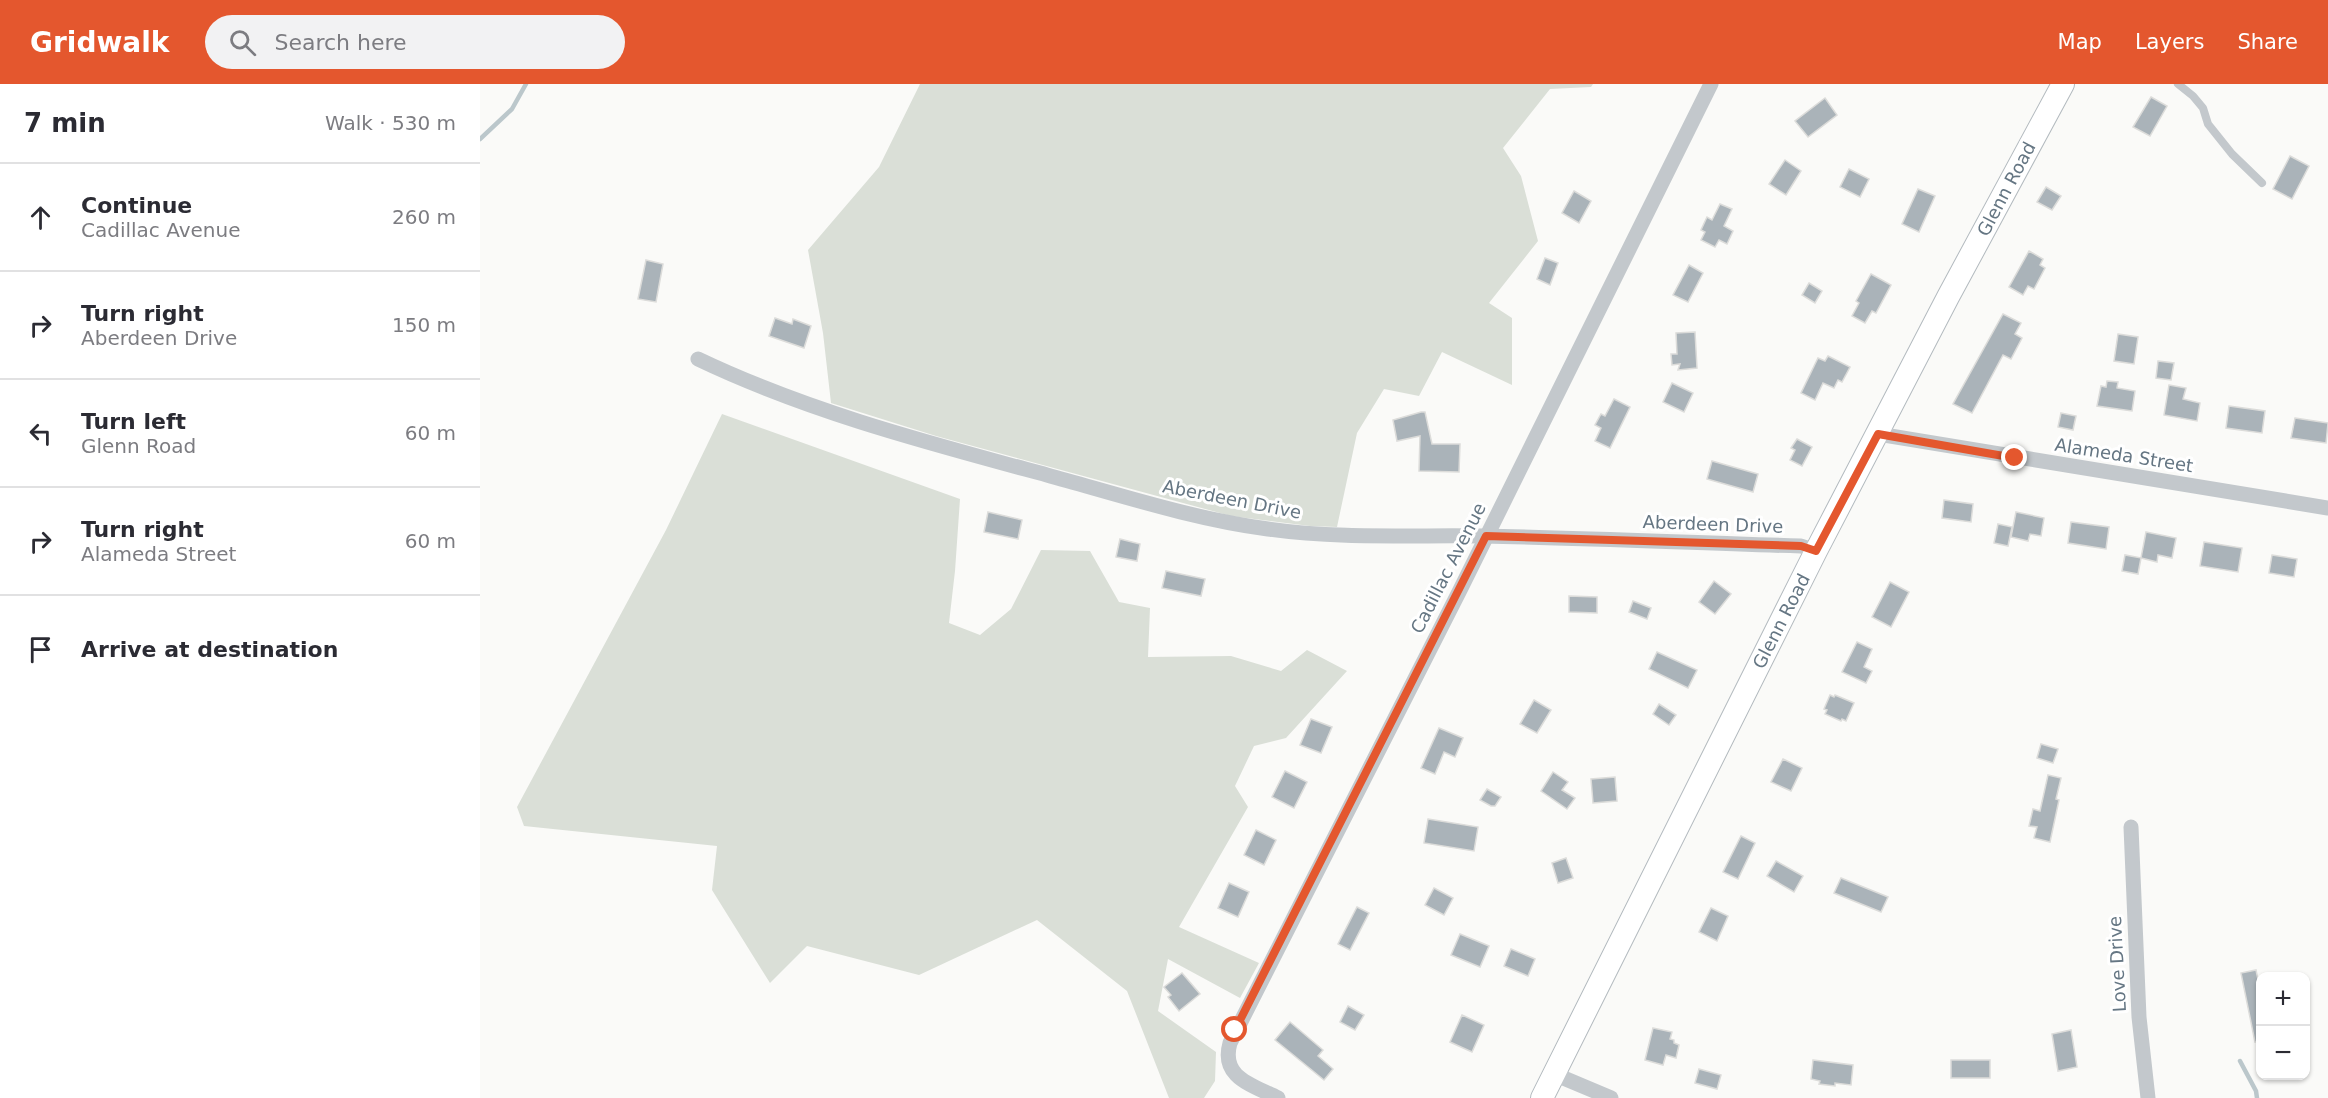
<!DOCTYPE html>
<meta charset="utf-8">
<style>
body{margin:0;font-family:"DejaVu Sans",sans-serif;background:#f2f2f3;color:#2b2b33}
.controls{position:absolute;right:18px;bottom:18px;display:grid;overflow:hidden;border-radius:12px;box-shadow:0 2px 4px #0004}
.controls button{width:54px;height:54px;display:grid;place-items:center;padding:0;border:0;border-bottom:2px solid #e1e1e2;background:#fff;color:#2b2b33;font:30px sans-serif}
.stop{position:absolute;width:18px;height:18px;margin:-14px;border:4px solid #e4572e;border-radius:50%;background:#fff}
.stop.end{background:#e4572e;border-color:#fff;box-shadow:0 2px 6px #0008}
.list{margin:0;padding:0;list-style:none}
h2{display:flex;justify-content:space-between;align-items:center;height:78px;margin:0;padding:0 24px;font-size:26px}
h2 small{font-size:20px;font-weight:400;color:#7c7c81}
.list li{display:grid;grid-template-columns:39px 1fr auto;gap:18px;align-items:center;box-sizing:border-box;height:108px;padding:0 24px;border-top:2px solid #e1e1e2}
.list b{display:block;font-size:22px;white-space:nowrap}
.list p{margin:0;font-size:20px;white-space:nowrap;color:#7c7c81}
.list em{font-size:20px;font-style:normal;color:#7c7c81}
.icon{flex:none;width:33px;height:33px;fill:none;stroke:currentColor;stroke-width:2;stroke-linecap:round;stroke-linejoin:round}
.map{position:relative;flex:none;width:1848px;height:1014px;overflow:hidden}
header{display:flex;align-items:center;gap:36px;box-sizing:border-box;height:84px;padding:0 30px;background:#e4572e;color:#fff}
header strong{font-size:28px}
nav{display:flex;gap:33px;margin-inline-start:auto;font-size:21px}
.search{width:420px;height:54px;background:#f2f2f3;display:flex;align-items:center;gap:15px;box-sizing:border-box;padding:0 21px;border-radius:33px;color:#7c7c81;font-size:22px}
main{display:flex}
aside{flex:1;background:#fff}
.map>svg:first-child{display:block}
.green{fill:#dadfd7}
.lines{fill:none;stroke-linecap:round;stroke-linejoin:round}
.stream{stroke:#bbc7cb;stroke-width:4.5}
.building{fill:#aab3b9;stroke:#dcdcda;stroke-width:1.5}
.secondary-casing{stroke:#b3babf;stroke-width:24}
.lane{stroke:#c3c8cc;stroke-width:8}
.street{stroke:#c3c8cc;stroke-width:15}
.secondary{stroke:#fff;stroke-width:22}
.route{stroke:#e4572e;stroke-width:8}
.labels{text-anchor:middle;dominant-baseline:central;stroke-width:6;stroke-linejoin:round;paint-order:stroke}
.street-label{font-size:18px;fill:#657683;stroke:#fff}
</style>
<header>
<strong>Gridwalk</strong>
<div class="search"><svg class="icon" aria-label="search" viewBox="0 0 24 24"><circle cx="10" cy="10" r="6"/><path d="M15 15l6 6"/></svg>Search here</div>
<nav><a>Map</a><a>Layers</a><a>Share</a></nav>
</header>
<main>
<aside>
<h2>7 min<small>Walk · 530 m</small></h2>
<ul class="list">
<li><svg class="icon" aria-label="ahead" viewBox="0 0 24 24"><path d="M12 20V5M6 11l6-6 6 6"/></svg><div><b>Continue</b><p>Cadillac Avenue</p></div><em>260 m</em></li>
<li><svg class="icon" aria-label="right" viewBox="0 0 24 24"><path d="M7 20v-9h11M14 6l5 5-5 5"/></svg><div><b>Turn right</b><p>Aberdeen Drive</p></div><em>150 m</em></li>
<li><svg class="icon" aria-label="left" viewBox="0 0 24 24"><path d="M17 20v-9H6M10 6l-5 5 5 5"/></svg><div><b>Turn left</b><p>Glenn Road</p></div><em>60 m</em></li>
<li><svg class="icon" aria-label="right" viewBox="0 0 24 24"><path d="M7 20v-9h11M14 6l5 5-5 5"/></svg><div><b>Turn right</b><p>Alameda Street</p></div><em>60 m</em></li>
<li><svg class="icon" aria-label="arrive" viewBox="0 0 24 24"><path d="M6 21V4h12l-3 4 3 4H6"/></svg><div><b>Arrive at destination</b></div></li>
</ul>
</aside>
<div class="map">
<svg width="1848" height="1014" viewBox="0 0 1848 1014">
<rect width="100%" height="100%" fill="#fafaf8"/>
<g class="green">
<path d="M440,0H1113L1111,3L1070,5L1023,64L1041,92L1058,157L1009,219L1032,234V301L962,268L939,312L904,305L877,349L857,443L830,442L751,432L456,352L351,319L343,249L328,166L399,83Z"/>
<path d="M242,330L480,415L475,487L469,539L500,551L531,525L561,466L610,467L639,518L670,524L668,573L751,572L801,587L827,566L867,587L806,654L774,662L755,702L768,723L699,843L779,879L760,914L688,875L678,927L736,968L735,997L724,1014H689L647,907L557,836L439,891L327,862L290,899L232,806L237,762L44,742L37,723L186,446Z"/>
</g>
<g class="lines">
<g class="stream">
<path d="M0,55L32,25L46,0"/>
<path d="M1760,977L1776,1007L1777,1014"/>
</g>
</g>
<g class="building">
<path d="M1671,13L1687,22L1670,52L1653,43Z"/>
<path d="M1345,14L1357,31L1328,53L1315,37Z"/>
<path d="M1810,72L1829,82L1812,115L1793,105Z"/>
<path d="M1305,76L1321,87L1306,111L1289,100Z"/>
<path d="M1369,85L1389,95L1380,113L1360,103Z"/>
<path d="M1566,103L1581,112L1572,126L1557,118Z"/>
<path d="M1438,105L1455,112L1439,148L1422,140Z"/>
<path d="M1094,107L1111,117L1099,139L1082,129Z"/>
<path d="M1240,120L1252,125L1244,142L1253,147L1247,160L1239,156L1235,163L1221,156L1225,148L1221,146L1227,133L1232,136Z"/>
<path d="M1549,167L1563,175L1560,181L1565,184L1554,205L1548,202L1543,211L1529,203Z"/>
<path d="M1065,174L1078,179L1070,201L1057,195Z"/>
<path d="M166,176L183,180L176,218L158,215Z"/>
<path d="M1209,181L1223,189L1208,218L1193,211Z"/>
<path d="M1391,190L1411,201L1396,229L1392,227L1385,239L1372,232L1379,219L1376,217Z"/>
<path d="M1329,199L1342,207L1335,219L1322,211Z"/>
<path d="M1523,230L1541,239L1535,250L1542,254L1531,275L1523,271L1492,329L1473,320Z"/>
<path d="M295,234L312,240L313,235L331,242L324,264L289,252Z"/>
<path d="M1215,248L1217,284L1198,286L1200,280L1192,281L1191,270H1197L1196,249Z"/>
<path d="M1638,250L1658,253L1654,280L1634,277Z"/>
<path d="M1348,272L1370,283L1362,298L1358,296L1354,304L1343,299L1335,316L1321,309L1338,274L1345,277Z"/>
<path d="M1678,277L1694,279L1691,296L1676,294Z"/>
<path d="M1627,297L1638,298L1637,304L1655,307L1652,327L1617,322L1621,302L1626,303Z"/>
<path d="M1192,299L1213,309L1204,328L1183,318Z"/>
<path d="M1689,301L1706,304L1703,315L1720,319L1717,337L1684,331Z"/>
<path d="M1134,315L1150,323L1130,364L1115,357L1121,344L1115,341L1121,330L1125,332Z"/>
<path d="M1749,322L1785,327L1782,349L1746,344Z"/>
<path d="M941,328H945L952,360H980L979,388L939,387L940,352L917,357L913,336Z"/>
<path d="M1581,329L1596,332L1593,346L1578,343Z"/>
<path d="M1815,334L1848,339L1846,359L1811,354Z"/>
<path d="M1317,355L1332,363L1322,382L1310,376L1315,366L1311,364Z"/>
<path d="M1232,377L1278,390L1273,408L1227,395Z"/>
<path d="M1464,416L1493,420L1491,438L1462,434Z"/>
<path d="M508,428L542,436L538,455L504,448Z"/>
<path d="M1536,428L1564,434L1561,452L1550,450L1548,457L1531,453Z"/>
<path d="M1591,438L1629,443L1626,465L1588,459Z"/>
<path d="M1518,440L1532,443L1528,462L1514,459Z"/>
<path d="M1666,448L1696,454L1692,474L1678,471L1677,478L1661,474L1658,490L1642,487L1645,471L1661,474Z"/>
<path d="M640,455L660,460L657,477L636,473Z"/>
<path d="M1724,458L1762,464L1758,488L1720,482Z"/>
<path d="M1792,471L1817,475L1814,493L1789,489Z"/>
<path d="M686,487L725,495L721,512L682,504Z"/>
<path d="M1234,497L1251,510L1235,530L1219,518Z"/>
<path d="M1410,498L1429,508L1411,543L1392,533Z"/>
<path d="M1089,512L1117,513V529L1089,528Z"/>
<path d="M1153,517L1171,524L1167,535L1149,528Z"/>
<path d="M1377,558L1392,565L1384,583L1392,587L1386,599L1362,588Z"/>
<path d="M1177,568L1217,586L1208,604L1169,585Z"/>
<path d="M1350,611L1354,613L1355,611L1374,619L1366,637L1362,635L1361,637L1345,630L1347,626L1344,625Z"/>
<path d="M1054,616L1071,626L1057,649L1040,640Z"/>
<path d="M1179,620L1196,631L1189,641L1173,630Z"/>
<path d="M831,635L852,643L841,669L820,661Z"/>
<path d="M959,644L983,654L975,673L964,668L955,690L941,684Z"/>
<path d="M1561,660L1578,665L1573,679L1557,674Z"/>
<path d="M1303,675L1322,684L1311,707L1291,698Z"/>
<path d="M805,687L827,698L814,724L792,713Z"/>
<path d="M1073,688L1088,698L1082,706L1095,714L1087,725L1061,707Z"/>
<path d="M1568,691L1581,694L1576,715L1579,716L1570,758L1554,754L1557,743L1549,742L1553,725L1560,727Z"/>
<path d="M1135,693L1137,717L1113,719L1111,695Z"/>
<path d="M1007,705L1021,713L1015,722H1011L1000,716Z"/>
<path d="M948,735L998,743L994,767L944,759Z"/>
<path d="M776,746L796,756L784,781L764,771Z"/>
<path d="M1261,752L1275,759L1258,795L1243,788Z"/>
<path d="M1086,774L1093,794L1078,799L1072,779Z"/>
<path d="M1296,777L1323,792L1314,808L1287,792Z"/>
<path d="M1361,794L1408,813L1401,828L1354,809Z"/>
<path d="M749,799L769,808L758,833L738,824Z"/>
<path d="M954,804L973,814L964,831L945,821Z"/>
<path d="M877,823L889,829L870,866L858,860Z"/>
<path d="M1231,824L1248,832L1237,857L1219,848Z"/>
<path d="M980,850L1009,862L1000,883L971,871Z"/>
<path d="M1031,865L1055,875L1048,892L1024,882Z"/>
<path d="M1776,886L1780,905V957L1775,958L1761,889Z"/>
<path d="M702,889L720,910L699,927L688,913L691,911L684,903Z"/>
<path d="M868,922L884,931L875,946L860,938Z"/>
<path d="M982,931L1004,941L992,968L970,958Z"/>
<path d="M810,938L843,966L838,972L853,985L844,996L795,956Z"/>
<path d="M1173,944L1192,948L1190,955L1194,956V959L1199,961L1196,974L1186,971L1183,981L1165,976Z"/>
<path d="M1591,946L1597,983L1578,987L1572,950Z"/>
<path d="M1333,976L1373,981L1371,1001L1355,999V1002L1339,1000L1340,997L1331,995Z"/>
<rect x="1471" y="976" width="39" height="18"/>
<path d="M1219,985L1241,991L1237,1005L1215,999Z"/>
</g>
<g class="lines">
<defs>
<path id="secondary" d="M1062,1014L1336,467L1468,213L1583,0"/>
</defs>
<use href="#secondary" class="secondary-casing"/>
<path class="lane" d="M1698,0L1713,12L1723,24L1728,40L1752,70L1782,99"/>
<g class="street">
<path d="M218,275C329,328 449,359 567,391C640,411 713,435 788,445C857,455 932,451 1003,452C1109,454 1215,459 1321,462L1336,467"/>
<path d="M1398,350L1848,424"/>
<path d="M1651,743L1659,933L1668,1014"/>
<path d="M1074,990L1131,1014"/>
<path d="M798,1014C773,1001 740,994 750,959L980,506L1231,0"/>
</g>
<use href="#secondary" class="secondary"/>
</g>
<g class="lines">
<path class="route" d="M755,946L1006,452L1321,462L1336,467L1398,350L1535,374"/>
</g>
<g class="labels">
<g class="street-label">
<text transform="translate(1526 105) rotate(-62)">Glenn Road</text>
<text transform="translate(1644 371) rotate(9)">Alameda Street</text>
<text transform="translate(752 415) rotate(11)">Aberdeen Drive</text>
<text transform="translate(1233 440) rotate(2)">Aberdeen Drive</text>
<text transform="translate(968 484) rotate(-63)">Cadillac Avenue</text>
<text transform="translate(1301 537) rotate(-63)">Glenn Road</text>
<text transform="translate(1637 880) rotate(-93)">Love Drive</text>
</g>
</g>
</svg>
<div class="controls">
<button>+</button>
<button>−</button>
</div>
<div class="stop" style="left:755px;top:946px"></div>
<div class="stop end" style="left:1535px;top:374px"></div>
</div>
</main>
